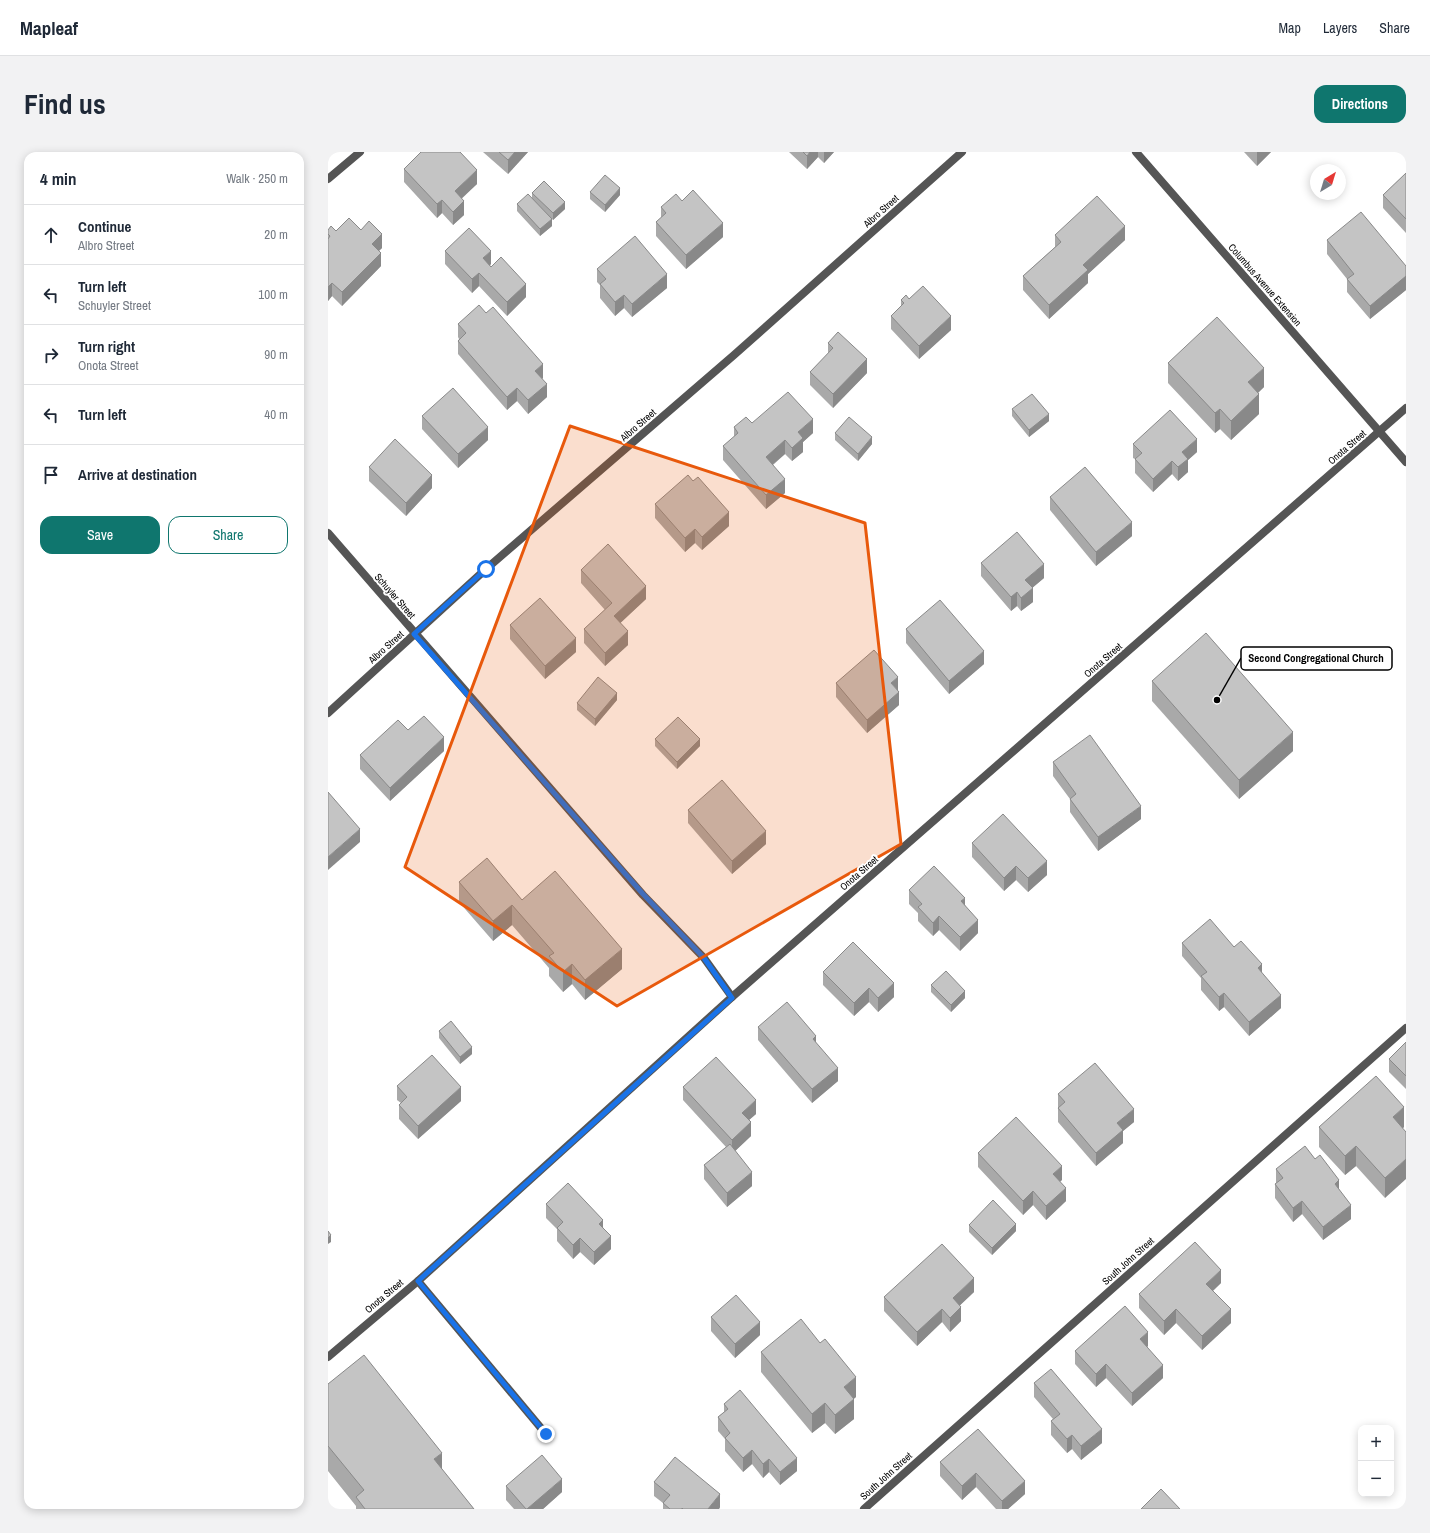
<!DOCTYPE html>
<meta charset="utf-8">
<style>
body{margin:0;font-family:"Archivo Narrow",sans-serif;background:#f2f2f3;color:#1f2937}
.controls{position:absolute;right:12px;bottom:12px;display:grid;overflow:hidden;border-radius:8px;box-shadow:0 2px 10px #0003}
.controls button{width:36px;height:36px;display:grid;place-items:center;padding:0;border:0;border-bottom:1px solid #e0e1e3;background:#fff;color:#1f2937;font:20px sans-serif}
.compass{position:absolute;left:982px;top:12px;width:36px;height:36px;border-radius:50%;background:#fff;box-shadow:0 2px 10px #0003;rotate:38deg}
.stop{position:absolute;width:12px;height:12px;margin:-9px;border:3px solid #1a73e8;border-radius:50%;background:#fff}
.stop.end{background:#1a73e8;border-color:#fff;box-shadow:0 1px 4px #0008}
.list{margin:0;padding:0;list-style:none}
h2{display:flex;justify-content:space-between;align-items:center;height:52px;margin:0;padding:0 16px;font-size:17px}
h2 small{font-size:13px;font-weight:400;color:#747a83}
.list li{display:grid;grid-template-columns:26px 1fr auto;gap:12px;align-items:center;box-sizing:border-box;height:60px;padding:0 16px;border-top:1px solid #e0e1e3}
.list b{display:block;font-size:15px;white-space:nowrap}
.list p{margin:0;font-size:13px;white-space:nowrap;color:#747a83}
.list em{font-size:13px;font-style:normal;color:#747a83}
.actions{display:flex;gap:8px;padding:12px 16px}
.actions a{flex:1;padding:9px 0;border:1px solid #0f766e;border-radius:12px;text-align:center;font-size:14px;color:#0f766e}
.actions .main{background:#0f766e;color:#fff}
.icon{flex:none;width:22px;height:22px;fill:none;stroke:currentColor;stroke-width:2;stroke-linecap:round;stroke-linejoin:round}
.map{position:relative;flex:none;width:1078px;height:1357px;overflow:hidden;border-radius:12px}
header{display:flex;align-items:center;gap:24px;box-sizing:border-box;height:56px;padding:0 20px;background:#fff;border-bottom:1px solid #e0e1e3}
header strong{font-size:19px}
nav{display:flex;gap:22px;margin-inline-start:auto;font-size:14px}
.intro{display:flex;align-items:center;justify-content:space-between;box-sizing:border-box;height:96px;padding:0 24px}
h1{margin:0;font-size:28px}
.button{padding:10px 18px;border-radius:12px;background:#0f766e;color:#fff;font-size:14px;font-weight:700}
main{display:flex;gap:24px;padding:0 24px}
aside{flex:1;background:#fff;border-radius:12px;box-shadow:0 2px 10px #0003}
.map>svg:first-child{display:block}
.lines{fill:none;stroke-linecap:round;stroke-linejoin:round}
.service{stroke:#555;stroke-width:8}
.minor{stroke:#555;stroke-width:8}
.tertiary{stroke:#555;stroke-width:8}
.wall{fill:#a9a9a9}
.shaded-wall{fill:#898989}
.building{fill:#c4c4c4;stroke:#898989}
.route{stroke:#1a73e8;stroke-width:5}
.marked{fill:#e8590c;fill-opacity:0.2;stroke:#e8590c;stroke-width:3;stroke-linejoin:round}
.labels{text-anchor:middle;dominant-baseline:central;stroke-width:4;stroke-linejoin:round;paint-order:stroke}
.street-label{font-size:10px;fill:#000;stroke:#fff}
.leader{fill:none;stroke:#000;stroke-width:1.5}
.callout-dot{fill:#000;stroke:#fff;stroke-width:1.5}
.callout{fill:#fff;stroke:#000;stroke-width:1.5}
.callout-label{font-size:11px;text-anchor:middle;font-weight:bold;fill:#000}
</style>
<header>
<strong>Mapleaf</strong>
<nav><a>Map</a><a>Layers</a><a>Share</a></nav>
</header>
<div class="intro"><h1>Find us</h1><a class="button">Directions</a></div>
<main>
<aside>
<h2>4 min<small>Walk · 250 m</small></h2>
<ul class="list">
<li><svg class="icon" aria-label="ahead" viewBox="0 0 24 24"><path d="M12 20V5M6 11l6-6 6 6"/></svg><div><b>Continue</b><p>Albro Street</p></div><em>20 m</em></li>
<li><svg class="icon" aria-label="left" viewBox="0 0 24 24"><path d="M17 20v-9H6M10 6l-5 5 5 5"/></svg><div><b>Turn left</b><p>Schuyler Street</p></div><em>100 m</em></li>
<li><svg class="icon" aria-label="right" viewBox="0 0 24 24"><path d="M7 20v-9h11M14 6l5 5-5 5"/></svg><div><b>Turn right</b><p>Onota Street</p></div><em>90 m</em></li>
<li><svg class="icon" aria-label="left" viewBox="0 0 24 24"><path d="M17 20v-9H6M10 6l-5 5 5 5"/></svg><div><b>Turn left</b></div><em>40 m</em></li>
<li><svg class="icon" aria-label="arrive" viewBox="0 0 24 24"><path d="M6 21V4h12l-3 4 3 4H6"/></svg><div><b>Arrive at destination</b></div></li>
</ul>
<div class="actions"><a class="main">Save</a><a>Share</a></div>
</aside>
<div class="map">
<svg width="1078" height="1357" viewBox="0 0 1078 1357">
<rect width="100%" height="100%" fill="#fff"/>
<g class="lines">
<path class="service" d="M90,1129L218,1282"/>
<g class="minor">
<path d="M808,0L1078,310"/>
<path d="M0,27L32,0"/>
<path d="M0,381L315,743L376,806L404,845"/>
<path d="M0,561L158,417L406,203L634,0"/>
<path d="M536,1357L1078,876"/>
</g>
<path class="tertiary" d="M0,1205L90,1129L404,845L1078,256"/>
</g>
<g class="wall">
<path d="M155,0H200L180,22Z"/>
<path d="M461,0H506L496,11L490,5L479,17Z"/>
<path d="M916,0H943L929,14Z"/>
<path d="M76,17L149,32L133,46L136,63L125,73L114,61L109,66L76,30Z"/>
<path d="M1078,21V81L1055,56V43Z"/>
<path d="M262,40L292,43L277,60L262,47Z"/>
<path d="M204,41L237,57L225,68L224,67V74L212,84L189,59V52L204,46Z"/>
<path d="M354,49L395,85L358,117L328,84V70L333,66V55Z"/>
<path d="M0,78L8,79L33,78L54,96L51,99L53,114L14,154L4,144L0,149Z"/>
<path d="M727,83L797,88L760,122V131L721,167L695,138V124L727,95Z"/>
<path d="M999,88L1078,114V138L1042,167L1019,140V127L999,102Z"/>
<path d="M117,99L163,112L162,113L163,115L198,145L179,164L151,134L144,141L117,112Z"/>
<path d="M269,117L339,136L304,165L296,156L287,164L272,146V133L269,130Z"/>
<path d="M573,148L623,178L591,207L563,177V164L573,155Z"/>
<path d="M130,172L215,226L214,227L219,245L200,262L189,249L179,258L130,202V189L131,187L130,185Z"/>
<path d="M500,191L539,221L505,256L482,233V220L500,202Z"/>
<path d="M840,211L936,235L930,241L931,262L903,288L892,277L887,281L840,231Z"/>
<path d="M684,257L721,269L701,285L684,264Z"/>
<path d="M94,264L160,288L130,316L94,277Z"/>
<path d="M424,271L485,281L475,290V300L464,309L457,302L445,313L457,341L438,357L395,308V294L406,285V275Z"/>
<path d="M507,281L544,292L530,309L507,288Z"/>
<path d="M805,292L869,300L860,308V320L850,329L844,322L825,340L807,321V307L805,306Z"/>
<path d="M41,315L104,336L78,364L41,329Z"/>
<path d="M722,345L804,384L768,414L722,358Z"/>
<path d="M327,352L401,374L374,398L367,391L357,400L327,366Z"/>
<path d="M653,411L716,426L704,436L705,450L693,459L689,454L683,459L653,424Z"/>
<path d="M253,418L318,447L292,471L300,493L277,514L256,491V477L277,458L253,431Z"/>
<path d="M182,473L248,500L217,527L182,487Z"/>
<path d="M578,477L656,512L621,542L578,491Z"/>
<path d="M824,529L965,599L911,647L824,549Z"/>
<path d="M508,531L570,538L571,553L539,581L508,545Z"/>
<path d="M289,548L267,574L249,558V551Z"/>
<path d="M80,578L116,599L62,649L32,617V603Z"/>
<path d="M327,587L372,594L349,617L327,594Z"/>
<path d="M725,610L813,667L770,699L742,660V647L725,624Z"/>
<path d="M360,658L438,692L404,722L360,671Z"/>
<path d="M644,691L719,723L700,740L688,728L676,739L644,705Z"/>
<path d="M131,730L194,748L294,817L257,848L244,832L235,840L221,824V816L184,773L165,789L131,750Z"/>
<path d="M581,738L637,753L650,781L632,799L611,778L605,784L590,769V761L581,752Z"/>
<path d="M854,791L906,795L953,856L921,884L896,855L891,859L873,838V826L854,804Z"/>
<path d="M495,820L566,845L550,860L541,850L526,864L495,833Z"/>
<path d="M603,833L637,846L623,860L603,840Z"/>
<path d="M430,875L488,891L510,929L484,951L430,888Z"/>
<path d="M111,879L144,902L132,912L111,886Z"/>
<path d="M1078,890V937L1061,920V907Z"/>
<path d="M69,934L133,949L90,987L71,967V953L73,951L69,948Z"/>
<path d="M355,935L428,962L421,968L423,984L407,999L424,1034L399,1055L376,1027V1013L398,995L355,948Z"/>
<path d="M730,942L806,970L795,979V991L768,1014L730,970Z"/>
<path d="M991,975H1076L1075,976L1057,1046L1028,1014L1017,1023L991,995Z"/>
<path d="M650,1001L734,1028L732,1029L738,1049L718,1068L705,1053L695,1063L650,1015Z"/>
<path d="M948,1017L1011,1037L1023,1067L995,1088L974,1062L965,1070L947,1046V1032H948Z"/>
<path d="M218,1052L275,1075L283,1097L266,1113L252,1100L245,1107L229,1089V1077L218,1066Z"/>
<path d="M641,1073L688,1079L664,1103L641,1080Z"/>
<path d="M893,1131L885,1139L903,1171L874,1198L848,1171L836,1183L811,1156V1142Z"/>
<path d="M646,1140L632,1153L633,1169L622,1180L614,1170L589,1194L556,1159V1145Z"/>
<path d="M383,1165L432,1183L407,1206L383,1179Z"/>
<path d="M820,1194L819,1195L835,1226L804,1254L778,1226L768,1235L747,1212V1199Z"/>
<path d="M433,1200L528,1245L525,1247L526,1267L507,1282L497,1271L484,1281L433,1220Z"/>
<path d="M706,1231L774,1291L753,1308L744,1297L739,1301L723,1283V1269L725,1267L706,1245Z"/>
<path d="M0,1232L114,1318L146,1357H28V1354L0,1319Z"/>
<path d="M396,1252L469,1319L452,1333L441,1320L435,1326L424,1312L415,1320L397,1299V1287L390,1279V1265L396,1260Z"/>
<path d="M650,1277L697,1342L680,1357H668L648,1335L634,1348L612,1324V1310Z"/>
<path d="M326,1330L392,1355L391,1357H335V1351L326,1344Z"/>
<path d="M178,1334L234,1340L215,1357H186L178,1348Z"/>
</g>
<g class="shaded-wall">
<path d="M187,0H200L180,22V8Z"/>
<path d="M482,0H490V5L479,17V4Z"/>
<path d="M496,0H506L496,11Z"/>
<path d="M929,0H943L929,14Z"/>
<path d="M149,18V32L127,53V39Z"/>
<path d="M292,36V43L277,60V53Z"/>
<path d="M114,48V61L109,66V52Z"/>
<path d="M136,49V63L125,73V60Z"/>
<path d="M237,50V57L225,68V61Z"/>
<path d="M224,67V74L212,84V77Z"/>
<path d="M395,71V85L358,117V103Z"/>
<path d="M797,74V88L760,122V131L721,167V153L755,113Z"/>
<path d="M54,82V96L44,105V92Z"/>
<path d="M163,99V112L155,120V106Z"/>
<path d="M53,101V114L14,154V140Z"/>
<path d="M151,121V134L144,141V127Z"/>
<path d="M339,122V136L304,165V152Z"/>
<path d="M1078,124V138L1042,167V154Z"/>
<path d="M4,131V144L0,149V135Z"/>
<path d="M198,132V145L179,164V150Z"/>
<path d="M296,143V156L287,164V150Z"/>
<path d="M623,164V178L591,207V194Z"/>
<path d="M539,207V221L505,256V242Z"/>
<path d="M215,212V226L207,232V219Z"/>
<path d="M936,216V235L920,250V230Z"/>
<path d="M219,232V245L200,262V248Z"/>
<path d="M189,236V249L179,258V245Z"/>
<path d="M931,242V262L903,288V269Z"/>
<path d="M892,257V277L887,281V261Z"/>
<path d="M721,262V269L701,285V278Z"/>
<path d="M485,267V281L475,290V300L464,309V296L470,280Z"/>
<path d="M160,275V288L130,316V302Z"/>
<path d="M544,285V292L530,309V302Z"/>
<path d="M869,287V300L860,308V320L850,329V315L854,300Z"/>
<path d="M457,288V302L438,318V305Z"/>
<path d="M844,309V322L825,340V327Z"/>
<path d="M104,323V336L78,364V351Z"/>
<path d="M457,327V341L438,357V343Z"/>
<path d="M401,360V374L374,398V385Z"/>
<path d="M804,370V384L768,414V400Z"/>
<path d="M367,377V391L357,400V386Z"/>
<path d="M716,412V426L697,442V428Z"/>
<path d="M318,434V447L286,477V464Z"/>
<path d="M705,436V450L693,459V446Z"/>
<path d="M689,440V454L683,459V445Z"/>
<path d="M300,479V493L277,514V501Z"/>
<path d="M248,486V500L217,527V514Z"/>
<path d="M656,499V512L621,542V529Z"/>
<path d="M570,525V539L563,531Z"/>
<path d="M571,540V553L539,581V568Z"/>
<path d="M289,541V548L267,574V567Z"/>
<path d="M965,580V599L911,647V628Z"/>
<path d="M116,585V599L62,649V636Z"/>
<path d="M372,587V594L349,617V610Z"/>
<path d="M813,654V667L770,699V685Z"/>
<path d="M32,677V690L0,718V705Z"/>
<path d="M438,679V692L404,722V709Z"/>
<path d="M719,709V723L700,740V726Z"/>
<path d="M688,714V728L676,739V726Z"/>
<path d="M637,746V760L633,749Z"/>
<path d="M184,753V773L165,789V769Z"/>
<path d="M611,764V778L605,784V771Z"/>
<path d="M650,768V781L632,799V785Z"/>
<path d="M294,797V817L257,848V828Z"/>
<path d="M244,812V832L235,840V820Z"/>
<path d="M934,812V826L930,816Z"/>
<path d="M566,831V845L550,860V846Z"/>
<path d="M541,836V850L526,864V851Z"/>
<path d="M637,839V846L623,860V853Z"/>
<path d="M896,841V855L891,859V845Z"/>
<path d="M953,843V856L921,884V870Z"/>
<path d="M488,884V898L485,887Z"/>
<path d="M144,895V902L132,912V905Z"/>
<path d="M510,916V929L484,951V937Z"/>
<path d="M133,935V949L90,987V974Z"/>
<path d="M428,948V962L414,974V961Z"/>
<path d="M1076,955V975L1065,985V965Z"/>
<path d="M806,957V970L795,979V991L768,1014V1001L789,971Z"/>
<path d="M423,970V984L404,1002V988Z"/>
<path d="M1028,994V1014L1017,1023V1004Z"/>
<path d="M1078,1007V1027L1057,1046V1026Z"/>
<path d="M734,1014V1028L725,1036V1022Z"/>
<path d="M424,1020V1034L399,1055V1041Z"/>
<path d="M1011,1028V1042L1007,1032Z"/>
<path d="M738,1036V1049L718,1068V1054Z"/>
<path d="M705,1039V1053L695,1063V1049Z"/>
<path d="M974,1049V1062L965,1070V1056Z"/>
<path d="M1023,1053V1067L995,1088V1075Z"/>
<path d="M275,1068V1082L271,1072Z"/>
<path d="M688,1072V1079L664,1103V1096Z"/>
<path d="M3,1083V1090L0,1092V1086Z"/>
<path d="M283,1084V1097L266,1113V1100Z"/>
<path d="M252,1086V1100L245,1107V1093Z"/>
<path d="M893,1118V1131L878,1145V1132Z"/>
<path d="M646,1126V1140L625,1160V1146Z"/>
<path d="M633,1155V1169L622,1180V1166Z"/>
<path d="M614,1157V1170L589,1194V1180Z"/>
<path d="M848,1157V1171L836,1183V1169Z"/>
<path d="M903,1157V1171L874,1198V1184Z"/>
<path d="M432,1170V1183L407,1206V1192Z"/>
<path d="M820,1180V1194L812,1201V1187Z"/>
<path d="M778,1212V1226L768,1235V1222Z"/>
<path d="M835,1213V1226L804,1254V1241Z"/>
<path d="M528,1225V1245L516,1255V1235Z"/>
<path d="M526,1247V1267L507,1282V1263Z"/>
<path d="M497,1251V1271L484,1281V1262Z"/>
<path d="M774,1277V1291L753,1308V1294Z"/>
<path d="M744,1283V1297L739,1301V1287Z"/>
<path d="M424,1298V1312L415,1320V1306Z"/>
<path d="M114,1301V1326L106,1307Z"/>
<path d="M469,1306V1319L452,1333V1320Z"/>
<path d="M441,1307V1320L435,1326V1312Z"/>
<path d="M648,1321V1335L634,1348V1334Z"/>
<path d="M234,1327V1340L215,1357H199Z"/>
<path d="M697,1329V1342L680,1357H674V1349Z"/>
<path d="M392,1342V1355L391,1357H380Z"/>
</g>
<g class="building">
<path d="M93,0H132L149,18L127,39L136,49L125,60L114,48L109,52L76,17Z"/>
<path d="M171,0H187L180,8Z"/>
<path d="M475,0H482L479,4Z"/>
<path d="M1078,21V67L1055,43Z"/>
<path d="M277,23L292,36L277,53L262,40Z"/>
<path d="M216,29L237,50L225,61L204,41Z"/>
<path d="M365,38L395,71L358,103L328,70L338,61L333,55L348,42L354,49Z"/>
<path d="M200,42L224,67L212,77L189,52Z"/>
<path d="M769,44L797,74L755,113L760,118L721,153L695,124L733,90L727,83Z"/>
<path d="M1033,60L1078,114V124L1042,154L1019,127L1026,122L999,88Z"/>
<path d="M21,66L33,78L41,69L54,82L44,92L53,101L14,140L4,131L0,135V87L2,84L0,82V78L3,74L8,79Z"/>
<path d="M141,76L163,99L155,106L163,115L173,105L198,132L179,150L151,121L144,127L117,99Z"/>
<path d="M307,84L339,122L304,152L296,143L287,150L272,132L278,127L269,117Z"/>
<path d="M595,134L623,164L591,194L563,164L576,151L573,148L578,143L581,147Z"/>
<path d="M151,153L158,161L165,155L215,212L207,219L219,232L200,248L189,236L179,245L130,189L138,181L130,172Z"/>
<path d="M889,165L936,216L920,230L931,242L903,269L892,257L887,261L840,211Z"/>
<path d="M510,180L539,207L505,242L482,220L505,196L500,191Z"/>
<path d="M125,236L160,275L130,302L94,264Z"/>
<path d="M460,240L485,267L470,280L475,286L464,296L457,288L438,305L457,327L438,343L395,294L410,281L406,275L418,265L424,271Z"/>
<path d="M704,242L721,262L701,278L684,257Z"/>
<path d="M842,258L869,287L854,300L860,307L850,315L844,309L825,327L807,307L814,301L805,292Z"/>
<path d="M521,265L544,285L530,302L507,281Z"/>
<path d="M67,287L104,323L78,351L41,315Z"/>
<path d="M757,315L804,370L768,400L722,345Z"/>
<path d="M360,323L365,329L370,325L401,360L374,385L367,377L357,386L327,352Z"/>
<path d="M689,380L716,412L697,428L705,436L693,446L689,440L683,445L653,411Z"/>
<path d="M280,392L318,434L286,464L300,479L277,501L256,477L284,451L253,418Z"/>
<path d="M212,446L248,486L217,514L182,473Z"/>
<path d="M612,448L656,499L621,529L578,477Z"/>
<path d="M878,481L965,580L911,628L824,529Z"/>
<path d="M546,498L570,525L563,531L571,540L539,568L508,531Z"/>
<path d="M270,525L289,541L267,567L249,551Z"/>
<path d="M96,564L116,585L62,636L32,603L70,568L80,578Z"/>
<path d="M350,565L372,587L349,610L327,587Z"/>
<path d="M762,583L813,654L770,685L742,647L748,642L725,610Z"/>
<path d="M394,628L438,679L404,709L360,658Z"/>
<path d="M0,640L32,677L0,705Z"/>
<path d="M675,662L719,709L700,726L688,714L676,726L644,691Z"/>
<path d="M159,706L194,748L227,719L294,797L257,828L244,812L235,820L221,804L226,801L184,753L165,769L131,730Z"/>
<path d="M606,714L637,746L633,749L650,768L632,785L611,764L605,771L590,755L594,752L581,738Z"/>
<path d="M882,767L906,795L913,789L934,812L930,816L953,843L921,870L896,841L891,845L873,824L879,820L854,791Z"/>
<path d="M525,790L566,831L550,846L541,836L526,851L495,820Z"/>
<path d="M618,819L637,839L623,853L603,833Z"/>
<path d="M459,850L488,884L485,887L510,916L484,937L430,875Z"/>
<path d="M123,869L144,895L132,905L111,879Z"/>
<path d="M1078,890V924L1061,907Z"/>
<path d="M104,903L133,935L90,974L71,953L79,945L69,934Z"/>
<path d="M388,905L428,948L414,961L423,970L404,988L355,935Z"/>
<path d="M767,911L806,957L789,971L795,978L768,1001L730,956L737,950L730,942Z"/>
<path d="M1048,924L1076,955L1065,965L1078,980V1007L1057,1026L1028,994L1017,1004L991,975Z"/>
<path d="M688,965L734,1014L725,1022L738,1036L718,1054L705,1039L695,1049L650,1001Z"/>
<path d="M402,992L424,1020L399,1041L376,1013Z"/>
<path d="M977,994L987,1007L992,1003L1011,1028L1007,1032L1023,1053L995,1075L974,1049L965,1056L947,1032L955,1026L948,1017Z"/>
<path d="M240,1031L275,1068L271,1072L283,1084L266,1100L252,1086L245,1093L229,1076L235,1070L218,1052Z"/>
<path d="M665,1048L688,1072L664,1096L641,1073Z"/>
<path d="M0,1079L3,1083L0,1086Z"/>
<path d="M867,1090L893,1118L878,1132L903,1157L874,1184L848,1157L836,1169L811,1142Z"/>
<path d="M614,1092L646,1126L625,1146L633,1155L622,1166L614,1157L589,1180L556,1145Z"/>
<path d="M408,1143L432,1170L407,1192L383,1165Z"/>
<path d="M797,1154L820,1180L812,1187L835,1213L804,1241L778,1212L768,1222L747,1199Z"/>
<path d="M473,1167L492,1191L497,1187L528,1225L516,1235L526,1247L507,1263L497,1251L484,1262L433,1200Z"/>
<path d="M36,1203L114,1301L106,1307L146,1357H37L28,1345L36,1338L0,1294V1232Z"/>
<path d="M723,1217L774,1277L753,1294L744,1283L739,1287L723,1269L732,1262L706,1231Z"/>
<path d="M412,1238L469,1306L452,1320L441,1307L435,1312L424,1298L415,1306L397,1286L402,1281L390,1265L400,1257L396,1252Z"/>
<path d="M650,1277L697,1329L674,1349L648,1321L634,1334L612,1310Z"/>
<path d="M214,1303L234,1327L199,1357H198L178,1334Z"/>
<path d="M347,1305L392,1342L380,1357H355L354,1356V1357H342L335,1351L342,1343L326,1330Z"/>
<path d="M833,1337L852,1357H813Z"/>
</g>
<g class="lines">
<path class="route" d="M158,417L86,482L315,742L376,806L404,846L90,1129L218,1282"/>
</g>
<path class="marked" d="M242,274L537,371L573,692L289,854L77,715Z"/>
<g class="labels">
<g class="street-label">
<text transform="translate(553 59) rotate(-42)">Albro Street</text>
<text transform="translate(937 133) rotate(49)">Columbus Avenue Extension</text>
<text transform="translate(310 273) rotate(-41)">Albro Street</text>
<text transform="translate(1019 295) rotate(-41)">Onota Street</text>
<text transform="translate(67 444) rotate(49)">Schuyler Street</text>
<text transform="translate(58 495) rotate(-42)">Albro Street</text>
<text transform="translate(775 508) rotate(-41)">Onota Street</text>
<text transform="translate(531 721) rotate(-41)">Onota Street</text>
<text transform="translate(800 1109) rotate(-42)">South John Street</text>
<text transform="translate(56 1144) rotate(-40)">Onota Street</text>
<text transform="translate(558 1324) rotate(-42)">South John Street</text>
</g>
</g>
<path class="leader" d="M889 548L913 506"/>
<circle class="callout-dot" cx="889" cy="548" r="4"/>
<rect class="callout" x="913" y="495" width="151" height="23" rx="4"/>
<g class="callout-label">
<text x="988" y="510">Second Congregational Church</text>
</g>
</svg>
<div class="controls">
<button>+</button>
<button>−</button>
</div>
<svg class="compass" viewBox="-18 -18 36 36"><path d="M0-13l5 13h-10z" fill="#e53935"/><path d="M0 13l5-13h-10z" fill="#747a83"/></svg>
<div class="stop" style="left:158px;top:417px"></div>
<div class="stop end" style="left:218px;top:1282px"></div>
</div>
</main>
